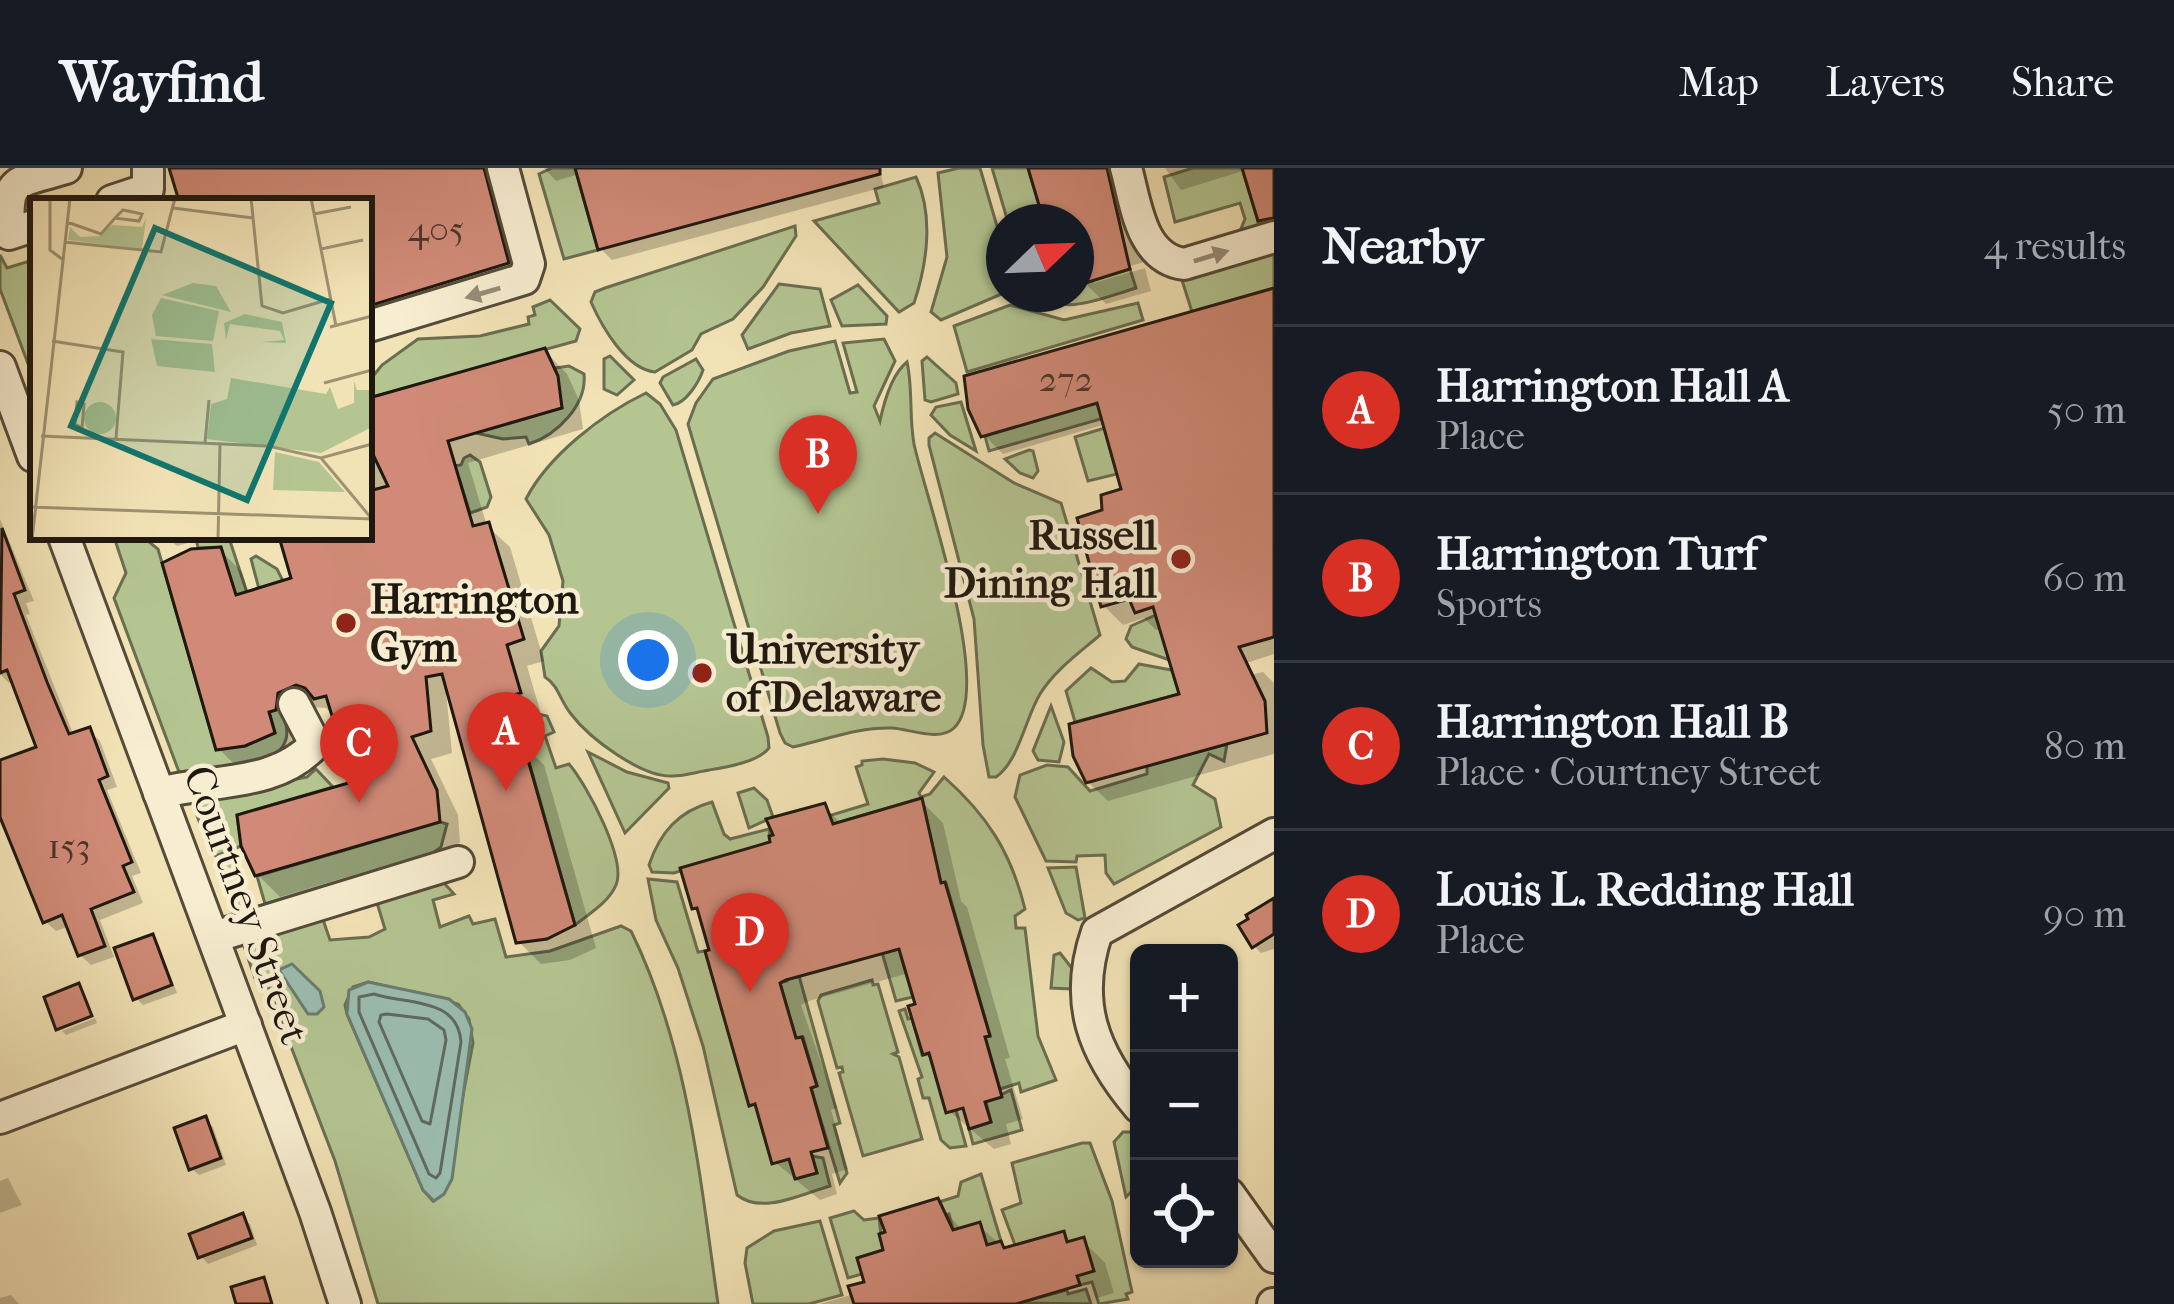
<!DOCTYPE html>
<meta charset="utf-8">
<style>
body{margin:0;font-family:"IM FELL French Canon",serif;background:#242831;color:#f1f3f6}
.controls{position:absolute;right:36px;bottom:36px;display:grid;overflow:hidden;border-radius:18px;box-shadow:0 3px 9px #0004}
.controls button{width:108px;height:108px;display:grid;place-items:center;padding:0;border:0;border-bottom:3px solid #363941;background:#171b24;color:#f1f3f6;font:60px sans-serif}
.compass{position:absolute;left:986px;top:36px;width:108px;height:108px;border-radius:50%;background:#171b24;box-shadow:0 3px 9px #0004;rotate:67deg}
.you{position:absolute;left:648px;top:492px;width:42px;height:42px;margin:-30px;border:9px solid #fff;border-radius:50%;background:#1a73e8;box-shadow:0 0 0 18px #1a73e833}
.badge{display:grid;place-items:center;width:78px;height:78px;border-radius:50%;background:#d93025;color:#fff;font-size:39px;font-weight:700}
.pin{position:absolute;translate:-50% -99px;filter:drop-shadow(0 3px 6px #0008)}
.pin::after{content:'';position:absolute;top:63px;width:42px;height:36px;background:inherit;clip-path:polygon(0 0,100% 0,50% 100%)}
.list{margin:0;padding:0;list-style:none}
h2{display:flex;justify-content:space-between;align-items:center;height:156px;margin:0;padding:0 48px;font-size:51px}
h2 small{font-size:39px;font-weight:400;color:#9ea1a6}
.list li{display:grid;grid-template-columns:78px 1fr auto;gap:36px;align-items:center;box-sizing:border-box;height:168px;padding:0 48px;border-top:3px solid #363941}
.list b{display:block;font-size:45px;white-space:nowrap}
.list p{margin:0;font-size:39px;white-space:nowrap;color:#9ea1a6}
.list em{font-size:39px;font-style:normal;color:#9ea1a6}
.icon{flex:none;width:66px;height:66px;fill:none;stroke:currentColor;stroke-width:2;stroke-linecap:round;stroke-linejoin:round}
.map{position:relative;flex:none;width:1274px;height:1136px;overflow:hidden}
header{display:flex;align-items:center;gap:72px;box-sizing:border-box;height:168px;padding:0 60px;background:#171b24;border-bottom:3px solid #363941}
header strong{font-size:57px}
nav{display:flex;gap:66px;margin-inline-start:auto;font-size:42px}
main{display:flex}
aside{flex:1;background:#171b24}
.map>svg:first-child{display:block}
.green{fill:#b4c592;stroke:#6a6e50;stroke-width:3;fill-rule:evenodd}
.water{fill:#9bbeb1;stroke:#697c70;stroke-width:3}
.shadow{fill:#0003}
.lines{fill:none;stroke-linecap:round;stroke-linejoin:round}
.shore{stroke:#5d6b60;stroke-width:3}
.building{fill:#d08a77;stroke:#1f180f;stroke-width:3}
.minor-casing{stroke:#544b39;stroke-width:36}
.minor{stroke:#f7edd0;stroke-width:30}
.oneway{fill:#968d79}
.poi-dot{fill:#8f2418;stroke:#f7edd0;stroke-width:4.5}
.labels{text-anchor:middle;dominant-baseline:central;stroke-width:9;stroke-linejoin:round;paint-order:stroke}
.number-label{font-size:36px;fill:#4b3429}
.poi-label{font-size:42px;font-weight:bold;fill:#1f180f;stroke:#f7edd0;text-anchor:start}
.street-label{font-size:42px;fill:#1f180f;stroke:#f7edd0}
.inset-road{fill:none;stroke:#9e9273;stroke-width:3}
.view{fill:#0f766e;fill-opacity:0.15;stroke:#0f766e;stroke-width:6}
.inset-edge{fill:none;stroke:#1f180f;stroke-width:6}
</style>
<header>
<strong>Wayfind</strong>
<nav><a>Map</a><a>Layers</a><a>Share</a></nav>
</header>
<main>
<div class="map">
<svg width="1274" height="1136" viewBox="0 0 1274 1136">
<rect width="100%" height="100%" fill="#f2e3b6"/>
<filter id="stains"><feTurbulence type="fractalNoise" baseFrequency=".00167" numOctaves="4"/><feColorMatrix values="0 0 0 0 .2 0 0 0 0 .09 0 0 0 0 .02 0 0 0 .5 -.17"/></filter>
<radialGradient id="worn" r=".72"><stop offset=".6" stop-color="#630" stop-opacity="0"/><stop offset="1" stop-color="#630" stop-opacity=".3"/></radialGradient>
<g class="green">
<path d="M552,0H575L598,82L564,91L539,6Z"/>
<path d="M959,0H980L1004,82V125L941,152L931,144L947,89L938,5Z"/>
<path d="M992,0H1028L1044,54H1008Z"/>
<path d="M1193,0H1242L1260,60L1238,68L1245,51L1240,35L1175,54L1164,9Z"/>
<path d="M916,9C934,48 927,96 914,135L899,144L814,53L879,35L875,21Z"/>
<path d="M795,58L796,68L763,119L733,151L701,166L692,182L655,204C626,201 602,159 591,134L595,124L605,120Z"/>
<path d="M1274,86V120L1192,144L1182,112Z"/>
<path d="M0,87L7,100L33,92V209L0,121Z"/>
<path d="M1076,97L1082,115L1130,101L1136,120C1099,131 1066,148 1031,126H1076Z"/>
<path d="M779,116L820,121L830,158L791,165L748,181L742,167Z"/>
<path d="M858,117L887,148L886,156L842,158L831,132Z"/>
<path d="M550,132L580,161L576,173L369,230V213L382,197L418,171L480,168L529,156L528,149L535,147L533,139Z"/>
<path d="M1138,135L1143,152L967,204L954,158L1010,137L1064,152Z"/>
<path d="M884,171L895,193L874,238L880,253C884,234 892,206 907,194C913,220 909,249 914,276C925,328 995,521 954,560C939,574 910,561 892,560C857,559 826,572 793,579L785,575L780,565L688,256L696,235L713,211L789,183L835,173L850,225L857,224L843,175Z"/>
<path d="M610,188L634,212L617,227L604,221V191Z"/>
<path d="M927,189L956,215L958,226L931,234L925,232L922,193Z"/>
<path d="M696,191L703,202C699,214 686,235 673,237L660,215L663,209Z"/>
<path d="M569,198L584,206C587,237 557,267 529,276L526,269L503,271L476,265L562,240L555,200Z"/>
<path d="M646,225L660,236L676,262L768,569L769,580C758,594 727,599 709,602C697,604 684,608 673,608C642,610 589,570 571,546C560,533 559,518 545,509L541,483L559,458L563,413L549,367L526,331C548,288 602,246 646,225Z"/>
<path d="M1121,228L1125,244L989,283L985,268Z"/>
<path d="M961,234L976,283L950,267L931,247L936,239Z"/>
<path d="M1128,253L1108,273L1117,306L1088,313L1075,269Z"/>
<path d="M935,265L1014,315L1061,335L1100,467C1079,485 1055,502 1040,526C1025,551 1019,593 996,609H989L983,577L974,451L929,277V270Z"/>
<path d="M1029,282L1033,283L1038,303L1033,310L1020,305L1005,291Z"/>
<path d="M470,287L480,294L491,329L487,339L470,345L459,310L446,299L461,297L464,290Z"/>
<path d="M114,369H143L158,381L216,581L245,578L275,565L264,526L276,523C279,536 290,558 286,571C277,605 207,603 179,604L114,430L126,405Z"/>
<path d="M200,369L229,370L257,455L245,458L221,379L198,380L196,370Z"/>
<path d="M256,388L277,401L283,413L267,451L251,391Z"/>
<path d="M1156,447L1175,494L1132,479L1126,471L1131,458Z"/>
<path d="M1139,496L1182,504L1205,519L1075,554L1066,523L1091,500L1112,514L1125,513Z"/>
<path d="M1051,538L1064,574L1059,594L1038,592L1033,583Z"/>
<path d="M538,546L547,548L554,564L545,568L556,600L569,596C587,617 627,692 616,717C609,734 589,746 575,757L523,572L506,573L502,556Z"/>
<path d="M1227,576L1224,593L1209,586L1193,617L1215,631L1221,659L1114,716L1106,705L1105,687L1077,688L1076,694L1046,693L1015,629L1020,607L1047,597L1068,599L1090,623L1147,606V598Z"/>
<path d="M588,584L627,604L668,615L669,620L625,665Z"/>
<path d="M883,591L915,595L934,604L919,625L921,629L930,626L944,609C987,647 1011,684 1025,741L1015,748L1016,760H1025L1038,868L1056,912L1021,924L1019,915L1000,921L985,869L990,867L946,715H941L922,630L833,656L828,648L868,636L856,599L862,597V593Z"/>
<path d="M316,601L333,619L237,647L241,678L216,688L210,683L191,631L307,609Z"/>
<path d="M754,620L767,632L773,649L749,660L738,625Z"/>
<path d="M712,634L724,666L730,671L769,661L770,674L674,705L652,704L649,697C660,664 679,643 712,634Z"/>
<path d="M440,654L447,656L441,679L432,686L265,736L257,708Z"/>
<path d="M233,691L248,742L234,747L215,695Z"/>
<path d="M1076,699L1085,750L1078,752L1066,745L1048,700Z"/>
<path d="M648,711L677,714L698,784L705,783L750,937L755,936L772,995L789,991L796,1011L817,1005L812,988L823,990L830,1018C801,1026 762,1047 737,1027L703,878L678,800L656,752Z"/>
<path d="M443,714L454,726L433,732L440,759L469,748L473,756L495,751L506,789L550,783L621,758L631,763C688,879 700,1010 718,1136H378L335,993L265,811L256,813L241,770L320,743L330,772L369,769L385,761L374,725ZM368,814L458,836L469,851L473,875L444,1026L433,1033L423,1022L347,846L345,837L353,819Z"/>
<path d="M787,765L840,955L834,957L847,1005L840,1015L811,920L817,917L803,869L796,870L780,815L787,813L774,769Z"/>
<path d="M881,781H899L913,829L896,833Z"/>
<path d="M1060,785L1074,803L1071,821L1051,820L1054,787Z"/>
<path d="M872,812L873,817L878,816L898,884L893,886L899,889L922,971L863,988L839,905L843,904L842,899L837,900L818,833L821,827Z"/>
<path d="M905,841L908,851L912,850L922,887L929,885L946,944L956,942L966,978L950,980L941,972L929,930H923L918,911L922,909L899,843Z"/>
<path d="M1011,922L1022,962L973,976L969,961L991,954L986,934Z"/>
<path d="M1123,964H1139V1016L1126,1029L1114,974Z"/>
<path d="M1082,975H1090L1112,1033L1132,1124L1126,1126L1128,1131L1099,1136L1092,1114L1080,1117L1064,1064L1015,1077L1002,1042L1021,1035L1012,995Z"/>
<path d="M981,1006L1001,1073L987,1077L953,1062L949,1046L943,1047L939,1034L958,1028L961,1014Z"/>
<path d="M854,1043L864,1052L879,1050L883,1082L857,1090L862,1106L848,1110L830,1050Z"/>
<path d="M820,1053L842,1127L809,1136H753L745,1095L747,1080L774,1063Z"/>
<path d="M1086,1121L1091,1136L1019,1135L1067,1122L1068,1126Z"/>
</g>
<g class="water">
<path d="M292,796L320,823L324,839L317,846H308L279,802Z"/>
<path d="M368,814L449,831L465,844L472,861L452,1011L444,1026L434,1033L423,1022L347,846L349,822Z"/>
</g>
<g class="shadow">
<path d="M173,0H491L520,108L369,154V33H182Z"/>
<path d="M544,0H879L884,19L612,92L601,81L579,6L556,13Z"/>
<path d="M1032,0H1121L1145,97L1144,94L1094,109V115L1145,100L1151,123L1106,136L1084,114L1080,99L1076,100V54H1047Z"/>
<path d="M1165,0H1274V65L1261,52L1246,2L1181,22Z"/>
<path d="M1274,123V486L1246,495L1250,507L1263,504L1274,515V586L1108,633L1088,614L1182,528L1163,460L1156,462L1144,450L1123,457L1104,438L1106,344L1125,323L1106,256L1003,286L984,267Z"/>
<path d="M545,183L567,206L579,232L583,261L468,295L487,358L510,379L544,493L527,498L541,546L515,554L521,574L544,597L596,780L570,792L541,796L519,774L449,522L446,523L452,585L431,591L458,647L460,675L280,729L258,707L355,616L335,549L326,540L309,539L297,564L290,566L296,587L241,603L218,580L220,382L242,404L249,426L295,412L282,369H369V234Z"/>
<path d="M0,351L34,433L26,435L30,446L26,447L74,568L89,562L100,573L117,619L107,622L141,705L132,708L143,735L100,752L114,789L91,797L80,787L70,758L56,763L45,753L0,655V595L40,581L15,513L9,515L0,506Z"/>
<path d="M167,369H209L177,378Z"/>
<path d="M921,633L943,655L961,733L967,739L1010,890L1005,891L1023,951L1006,956L1011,976L994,981L949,943L935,895L925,886L909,805L809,833L801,837L837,940L831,942L848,1001L832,1006L837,1026L820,1032L775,994L760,944L752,936L702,746L695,739L824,638L842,657Z"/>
<path d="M1274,734V781L1261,785L1254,778Z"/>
<path d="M152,770L159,777L177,825L143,837L136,830Z"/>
<path d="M95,850L97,855L66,867L62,863Z"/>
<path d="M205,952L213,959L226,997L199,1007L191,1000Z"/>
<path d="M8,1010L22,1037L0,1045V1013Z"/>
<path d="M937,1034L963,1063L979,1058L1007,1082L1063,1066L1072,1076L1083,1073L1105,1095L1114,1125L1097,1130L1099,1136H820L854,1126L868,1116L887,1084Z"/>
<path d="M242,1049L250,1056L257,1077L208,1096L201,1088Z"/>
<path d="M11,1127L19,1136H0V1130Z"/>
</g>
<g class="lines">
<g class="shore">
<path d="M374,826C407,837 458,829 461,874L440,1005L436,1010L429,1006L359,844V829Z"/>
<path d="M387,846L428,851L444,862L446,872L430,956L422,953L379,854L381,847Z"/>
</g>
</g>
<g class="building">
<path d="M169,0H484L509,95L369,138V33H179Z"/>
<path d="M575,0H880V6L598,82Z"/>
<path d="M1028,0H1107L1130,101L1082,116L1076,97V54H1044Z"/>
<path d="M1242,0H1274V50L1258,53Z"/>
<path d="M1274,120V469L1239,479L1265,533L1267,565L1086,615L1073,588L1069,556L1179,526L1153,439L1135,445L1129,431L1101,439L1077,350L1102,342L1101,327L1121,321L1097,235L981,269L968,241L964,208Z"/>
<path d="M545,180L558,208L562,240L448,273L473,358L489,354L524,471L507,477L521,525L495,532L506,573L522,571L575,757L547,771L516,775L442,506L426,509L431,563L412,569L437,622L440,654L255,708L241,678L237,647L352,614L326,528L314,531L305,520L296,517L278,525L276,542L269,544L275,565L245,578L216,582L162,395L191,381L221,379L236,427L291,410L279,369H369V323L388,318L369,278V230Z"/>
<path d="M2,360L25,422L14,426L47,514L69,566L90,559L108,608L99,612L132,694L123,698L134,724L91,741L105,778L78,788L62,747L43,755L0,649V592L36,579L7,502L0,505Z"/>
<path d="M922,630L941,715L945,714L990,868L985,869L1002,929L985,934L991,954L969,961L963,940L946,945L929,885L923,887L908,838L915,836L899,781L786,812L780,815L796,870L802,869L817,918L811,920L828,980L811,984L817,1005L795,1011L789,991L772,996L755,936L749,938L705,783L709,782L697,740L692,741L680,700L770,674L769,668L773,667L766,651L825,635L833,656Z"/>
<path d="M1274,730V766L1252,780L1238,757L1248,751L1246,747Z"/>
<path d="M153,766L172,817L133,832L114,780Z"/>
<path d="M79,815L92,848L56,862L44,829Z"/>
<path d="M206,948L221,990L189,1002L174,960Z"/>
<path d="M938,1030L953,1062L980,1054L987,1077L1001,1073L1004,1080L1064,1063L1067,1074L1084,1069L1094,1103L1077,1108L1080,1117L1016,1136H854L848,1118L864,1114L857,1090L883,1082L879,1066L885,1064L879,1048Z"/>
<path d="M243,1045L252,1070L198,1090L189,1066Z"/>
<path d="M264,1109L272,1136H236L231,1119Z"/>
</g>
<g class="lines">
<defs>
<g id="minor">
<path d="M1126,0C1136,35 1140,90 1184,96L1274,69"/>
<path d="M112,33L148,21V0"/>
<path d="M33,58L9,66C6,7 14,16 66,0"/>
<path d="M369,158L524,111L529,96L503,0"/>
<path d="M0,199L33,288"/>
<path d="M64,369L315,1044L345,1136"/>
<path d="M159,625C211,611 277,619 315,576L294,536"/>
<path d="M214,769L458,694"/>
<path d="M1139,939C1093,885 1073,834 1097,764L1274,666"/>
<path d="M0,950L246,857"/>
<path d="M1229,1026L1274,1089"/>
<path d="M1273,1136H1274"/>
</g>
</defs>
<use href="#minor" class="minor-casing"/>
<use href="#minor" class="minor"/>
</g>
<defs><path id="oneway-solid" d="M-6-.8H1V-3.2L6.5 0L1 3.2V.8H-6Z" transform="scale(3)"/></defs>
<g class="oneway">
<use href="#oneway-solid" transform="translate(1211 88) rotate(-17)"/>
<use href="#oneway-solid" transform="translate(483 125) rotate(164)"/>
</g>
<g class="poi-dot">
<circle cx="1181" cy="391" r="12"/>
<circle cx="346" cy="455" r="12"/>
<circle cx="702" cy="505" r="12"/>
</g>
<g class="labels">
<g class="number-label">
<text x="436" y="61">405</text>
<text x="1066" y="211">272</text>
<text x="69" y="678">153</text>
</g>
<g class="poi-label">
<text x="1157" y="367" text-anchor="end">Russell<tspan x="1157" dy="48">Dining Hall</tspan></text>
<text x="370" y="431">Harrington<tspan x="370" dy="48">Gym</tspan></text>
<text x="726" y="481">University<tspan x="726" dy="48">of Delaware</tspan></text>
</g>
<g class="street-label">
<text transform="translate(246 737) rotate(70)">Courtney Street</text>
</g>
</g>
<g transform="translate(30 30)">
<rect width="342" height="342" fill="#f2e3b6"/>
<path d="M116,20L112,51L38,42L40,29L50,39L69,38L82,27L112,29ZM163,85L186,88L201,114L132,97ZM131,100L189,113L183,143L126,138L122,117ZM215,116L252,124L256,145L231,144L254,142L250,133L200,126L196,142L194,125ZM121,141L182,146L185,174L127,168ZM201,180L296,196L300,189L308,211L324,205V183L327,192H342V229L291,255L177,241L181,206L197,201ZM54 220a16 16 0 1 1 32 0a16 16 0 1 1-32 0ZM245,254L289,264L315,294L243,292Z" fill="#b4c592"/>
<path class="inset-road" d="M20,0V52L32,61M221,0L232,108L253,115L300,101M281,0L306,128M143,10L223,20M284,16L321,9M37,24L71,36L85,20L109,23L112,16L93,12L85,20M34,44L131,54L145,0M291,51L333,42M300,129L342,118M22,143L93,154L86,240M294,185L342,172M47,204L54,206L52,230L45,226ZM11,238L238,248L291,260L342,246M175,245L179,202M291,260L342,321M0,309L342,321M2,342L40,0M188,342L190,246"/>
<path class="view" d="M125,30L301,105L217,302L41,228Z"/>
<rect width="342" height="342" class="inset-edge"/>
</g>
<rect width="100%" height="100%" filter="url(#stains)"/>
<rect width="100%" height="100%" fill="url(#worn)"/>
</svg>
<div class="controls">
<button>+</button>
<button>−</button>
<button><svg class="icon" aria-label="locate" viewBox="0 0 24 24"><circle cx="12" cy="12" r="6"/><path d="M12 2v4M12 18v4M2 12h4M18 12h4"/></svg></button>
</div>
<svg class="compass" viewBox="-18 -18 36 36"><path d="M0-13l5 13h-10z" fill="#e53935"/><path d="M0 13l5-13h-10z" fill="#9ea1a6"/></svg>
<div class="you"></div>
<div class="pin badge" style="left:506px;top:623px">A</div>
<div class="pin badge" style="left:818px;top:346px">B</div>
<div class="pin badge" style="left:359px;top:635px">C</div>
<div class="pin badge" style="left:750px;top:824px">D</div>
</div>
<aside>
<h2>Nearby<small>4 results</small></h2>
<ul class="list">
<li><span class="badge">A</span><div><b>Harrington Hall A</b><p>Place</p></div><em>50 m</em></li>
<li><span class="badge">B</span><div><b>Harrington Turf</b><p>Sports</p></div><em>60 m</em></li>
<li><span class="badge">C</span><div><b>Harrington Hall B</b><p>Place · Courtney Street</p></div><em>80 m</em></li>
<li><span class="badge">D</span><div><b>Louis L. Redding Hall</b><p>Place</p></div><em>90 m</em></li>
</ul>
</aside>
</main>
